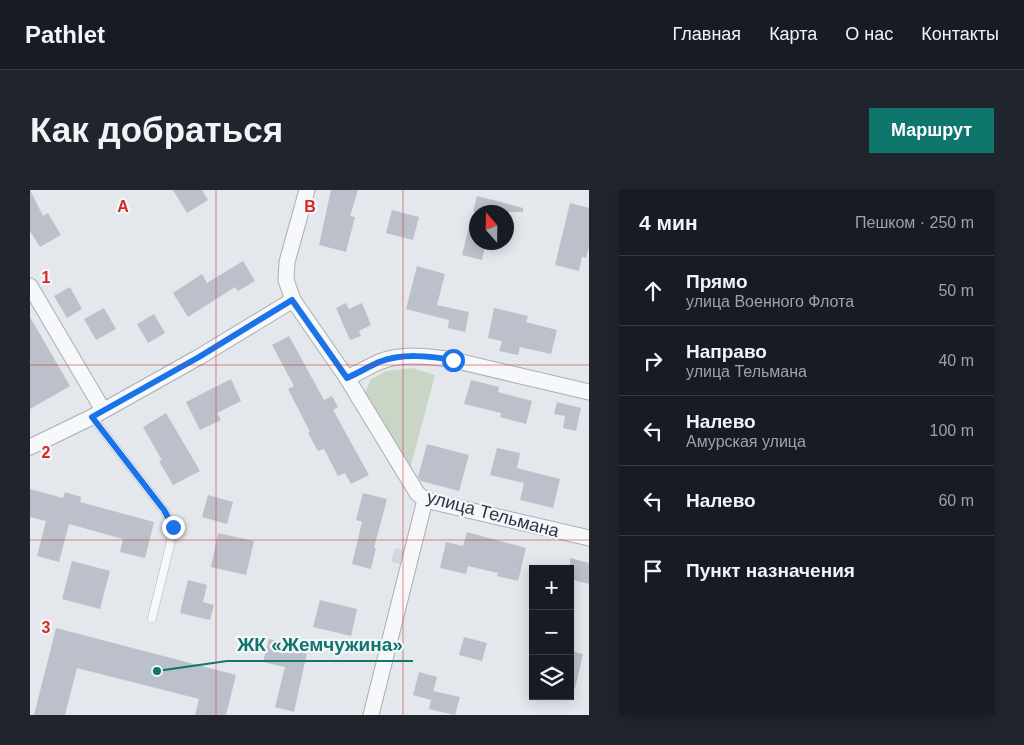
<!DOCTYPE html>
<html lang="ru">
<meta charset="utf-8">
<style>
body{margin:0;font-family:Arial,sans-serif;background:#20242c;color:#f1f3f6}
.controls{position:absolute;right:15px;bottom:15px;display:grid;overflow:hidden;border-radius:0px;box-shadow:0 2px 12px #0003}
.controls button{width:45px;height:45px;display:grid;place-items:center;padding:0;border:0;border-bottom:1px solid #363941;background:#171b24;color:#f1f3f6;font:25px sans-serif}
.compass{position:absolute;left:439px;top:15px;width:45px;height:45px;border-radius:50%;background:#171b24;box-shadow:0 2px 12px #0003;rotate:340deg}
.stop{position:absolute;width:15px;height:15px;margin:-11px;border:4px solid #1a73e8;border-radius:50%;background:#fff}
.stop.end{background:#1a73e8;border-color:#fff;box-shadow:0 1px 5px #0008}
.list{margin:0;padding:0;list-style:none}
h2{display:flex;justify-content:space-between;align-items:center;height:65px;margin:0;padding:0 20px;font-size:21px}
h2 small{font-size:16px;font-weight:400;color:#9ea1a6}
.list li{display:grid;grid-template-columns:32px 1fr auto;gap:15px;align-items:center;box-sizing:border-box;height:70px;padding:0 20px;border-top:1px solid #363941}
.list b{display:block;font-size:19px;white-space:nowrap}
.list p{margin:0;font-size:16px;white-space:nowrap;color:#9ea1a6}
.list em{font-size:16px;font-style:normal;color:#9ea1a6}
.icon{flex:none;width:28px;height:28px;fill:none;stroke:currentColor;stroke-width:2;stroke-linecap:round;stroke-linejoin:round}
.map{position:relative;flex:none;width:559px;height:525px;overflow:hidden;border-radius:0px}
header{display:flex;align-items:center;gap:30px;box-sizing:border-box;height:70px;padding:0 25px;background:#171b24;border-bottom:1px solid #363941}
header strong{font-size:24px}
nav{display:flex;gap:28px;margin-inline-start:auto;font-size:18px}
.intro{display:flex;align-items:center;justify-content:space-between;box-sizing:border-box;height:120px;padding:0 30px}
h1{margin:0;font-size:35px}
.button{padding:12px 22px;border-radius:0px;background:#0f766e;color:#fff;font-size:18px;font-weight:700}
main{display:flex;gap:30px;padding:0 30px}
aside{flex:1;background:#171b24;border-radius:0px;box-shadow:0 2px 12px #0003}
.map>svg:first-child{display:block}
.built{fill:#d2d6de}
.green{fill:#c9d6c5}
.building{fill:#bbc0ca}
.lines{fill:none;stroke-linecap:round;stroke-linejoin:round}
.lane-casing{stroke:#a9aeb7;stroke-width:9}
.street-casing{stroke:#a9aeb7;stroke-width:17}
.lane{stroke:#f7f8fa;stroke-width:8}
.street{stroke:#f7f8fa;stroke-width:15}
.route{stroke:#1a73e8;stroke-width:6}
.grid{fill:none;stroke:#d62828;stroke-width:1;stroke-opacity:0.55}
.labels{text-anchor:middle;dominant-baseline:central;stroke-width:4.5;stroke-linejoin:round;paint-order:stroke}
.street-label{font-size:18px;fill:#2b3445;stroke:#f4f6f9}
.grid-label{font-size:16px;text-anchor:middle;font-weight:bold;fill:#d62828;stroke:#f4f6f9;stroke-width:4.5;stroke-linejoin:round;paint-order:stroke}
.leader{fill:none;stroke:#0f766e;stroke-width:2}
.callout-dot{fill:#0f766e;stroke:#f4f6f9;stroke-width:2}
.callout-label{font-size:19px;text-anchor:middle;font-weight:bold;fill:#0f766e;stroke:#f4f6f9;stroke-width:4.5;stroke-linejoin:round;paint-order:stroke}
</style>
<header>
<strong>Pathlet</strong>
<nav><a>Главная</a><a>Карта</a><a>О нас</a><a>Контакты</a></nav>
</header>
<div class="intro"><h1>Как добраться</h1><a class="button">Маршрут</a></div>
<main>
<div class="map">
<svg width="559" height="525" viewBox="0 0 559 525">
<rect width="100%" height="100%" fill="#e4e7ec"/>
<path class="built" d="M365,358L374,360L370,374L361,372Z"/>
<path class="green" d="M382,178L405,185L380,279L335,204L340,190L356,181Z"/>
<g class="building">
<path d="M0,0L13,26L18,23L31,45L10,57L0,41Z"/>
<path d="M143,0H172L178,10L157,23Z"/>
<path d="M301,0H328L320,26L325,27L316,62L289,55Z"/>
<path d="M447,6L493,18V22H443Z"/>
<path d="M540,13L559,18V57L556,68L552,67L549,81L525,75Z"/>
<path d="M362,20L389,27L383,50L356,43Z"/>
<path d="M442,24H446V52H456L452,70L432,65Z"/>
<path d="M213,71L225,91L208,101L205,97L158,127L143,103L172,84L177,93Z"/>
<path d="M387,76L415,84L407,115L439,122L435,142L418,138L419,130L376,119Z"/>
<path d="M40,97L52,119L37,128L24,106Z"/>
<path d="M316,113L319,119L332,113L341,135L329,141L331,146L320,150L306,118Z"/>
<path d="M74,118L86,139L66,150L54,129Z"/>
<path d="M464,118L498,126L496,132L527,140L521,164L490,157L488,165L469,161L472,151L458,148Z"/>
<path d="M124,124L135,143L118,153L107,134Z"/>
<path d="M0,127L40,196L0,219Z"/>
<path d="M259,146L294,210L302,206L308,217L303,220L339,285L321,294L315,283L308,286L294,259L288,261L278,243L280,242L258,199L264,196L242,155Z"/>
<path d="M201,189L211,211L187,223L191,230L170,240L156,212Z"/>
<path d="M441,190L469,197L468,202L502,211L496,234L470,227L471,223L434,214Z"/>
<path d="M527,212L551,218L546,241L533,238L535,226L524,224Z"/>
<path d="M136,223L170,281L143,295L129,271L132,270L113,237Z"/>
<path d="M397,254L439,265L429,301L391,291L388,287Z"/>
<path d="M467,258L490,263L487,278L530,289L523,318L490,310L494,293L460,285Z"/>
<path d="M0,299L33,308L35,302L51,307L50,312L124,332L115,368L90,362L93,349L39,334L29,372L7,366L16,331L0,327Z"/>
<path d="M333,303L357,309L344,358H346L341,379L322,374L332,332L326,330Z"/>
<path d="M178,305L203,312L197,334L172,327Z"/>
<path d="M437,342L496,358L488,391L467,386L468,383L438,376L436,384L410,378L416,352L433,356Z"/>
<path d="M188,343L224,351L216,385L181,377Z"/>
<path d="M540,368L559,373V394L540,389Z"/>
<path d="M42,371L80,381L70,419L32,409Z"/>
<path d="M158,390L177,395L173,412L184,415L180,430L150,423Z"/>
<path d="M290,410L327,419L321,446L283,437Z"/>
<path d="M26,438L206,485L196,525H165L169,509L47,478L35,525H4Z"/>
<path d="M434,447L457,453L452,471L429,465Z"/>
<path d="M239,449L278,458L264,522L245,517L255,477L233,472Z"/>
<path d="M540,461L553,464L545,498H540Z"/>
<path d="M389,482L407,487L401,510L383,505Z"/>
<path d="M403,501L430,507L425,525L399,519Z"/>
</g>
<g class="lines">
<defs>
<path id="lane" d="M62,227L134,320L143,337L140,355L122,428"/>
<g id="street">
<path d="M277,0L257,72L256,90L263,110L317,188L387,303L395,310L559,348"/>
<path d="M0,96L73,220"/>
<path d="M317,188C328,183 338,177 349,172C372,163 399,166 423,170L559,202"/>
<path d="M0,257L62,227L169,167L263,110"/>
<path d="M341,525L395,310"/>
</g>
</defs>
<use href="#lane" class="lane-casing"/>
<use href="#street" class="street-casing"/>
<use href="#lane" class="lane"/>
<use href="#street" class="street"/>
</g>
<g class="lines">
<path class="route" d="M143,337L134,320L62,227L169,167L262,110L317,188C328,183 338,177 349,172C372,163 399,166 423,170"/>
</g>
<path class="grid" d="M186,0V525M373,0V525M0,175H559M0,350H559"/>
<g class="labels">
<g class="street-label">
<text transform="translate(463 324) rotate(15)">улица Тельмана</text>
</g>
</g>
<g class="grid-label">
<text x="93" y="22">A</text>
<text x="280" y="22">B</text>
<text x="16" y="93">1</text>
<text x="16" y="268">2</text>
<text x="16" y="443">3</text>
</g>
<path class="leader" d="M127 481L197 471H383"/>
<circle class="callout-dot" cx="127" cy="481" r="5"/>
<g class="callout-label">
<text x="290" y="461">ЖК «Жемчужина»</text>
</g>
</svg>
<div class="controls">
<button>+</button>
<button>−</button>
<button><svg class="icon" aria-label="layers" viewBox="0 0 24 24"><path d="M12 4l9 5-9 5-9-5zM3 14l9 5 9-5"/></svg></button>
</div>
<svg class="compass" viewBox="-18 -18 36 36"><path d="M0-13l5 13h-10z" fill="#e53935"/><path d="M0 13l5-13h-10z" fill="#9ea1a6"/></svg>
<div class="stop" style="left:423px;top:170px"></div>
<div class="stop end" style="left:143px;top:337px"></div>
</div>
<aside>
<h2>4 мин<small>Пешком · 250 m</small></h2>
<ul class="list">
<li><svg class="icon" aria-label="ahead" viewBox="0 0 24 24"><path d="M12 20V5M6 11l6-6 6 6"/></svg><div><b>Прямо</b><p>улица Военного Флота</p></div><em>50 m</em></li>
<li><svg class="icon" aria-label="right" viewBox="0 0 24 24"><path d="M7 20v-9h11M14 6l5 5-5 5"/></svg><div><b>Направо</b><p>улица Тельмана</p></div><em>40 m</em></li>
<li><svg class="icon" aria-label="left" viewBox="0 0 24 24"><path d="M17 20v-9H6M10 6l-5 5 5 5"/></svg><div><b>Налево</b><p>Амурская улица</p></div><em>100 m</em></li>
<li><svg class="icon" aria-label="left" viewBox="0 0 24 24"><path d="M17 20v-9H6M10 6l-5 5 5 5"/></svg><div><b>Налево</b></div><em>60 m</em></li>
<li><svg class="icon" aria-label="arrive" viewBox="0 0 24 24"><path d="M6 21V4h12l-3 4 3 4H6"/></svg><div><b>Пункт назначения</b></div></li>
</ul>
</aside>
</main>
